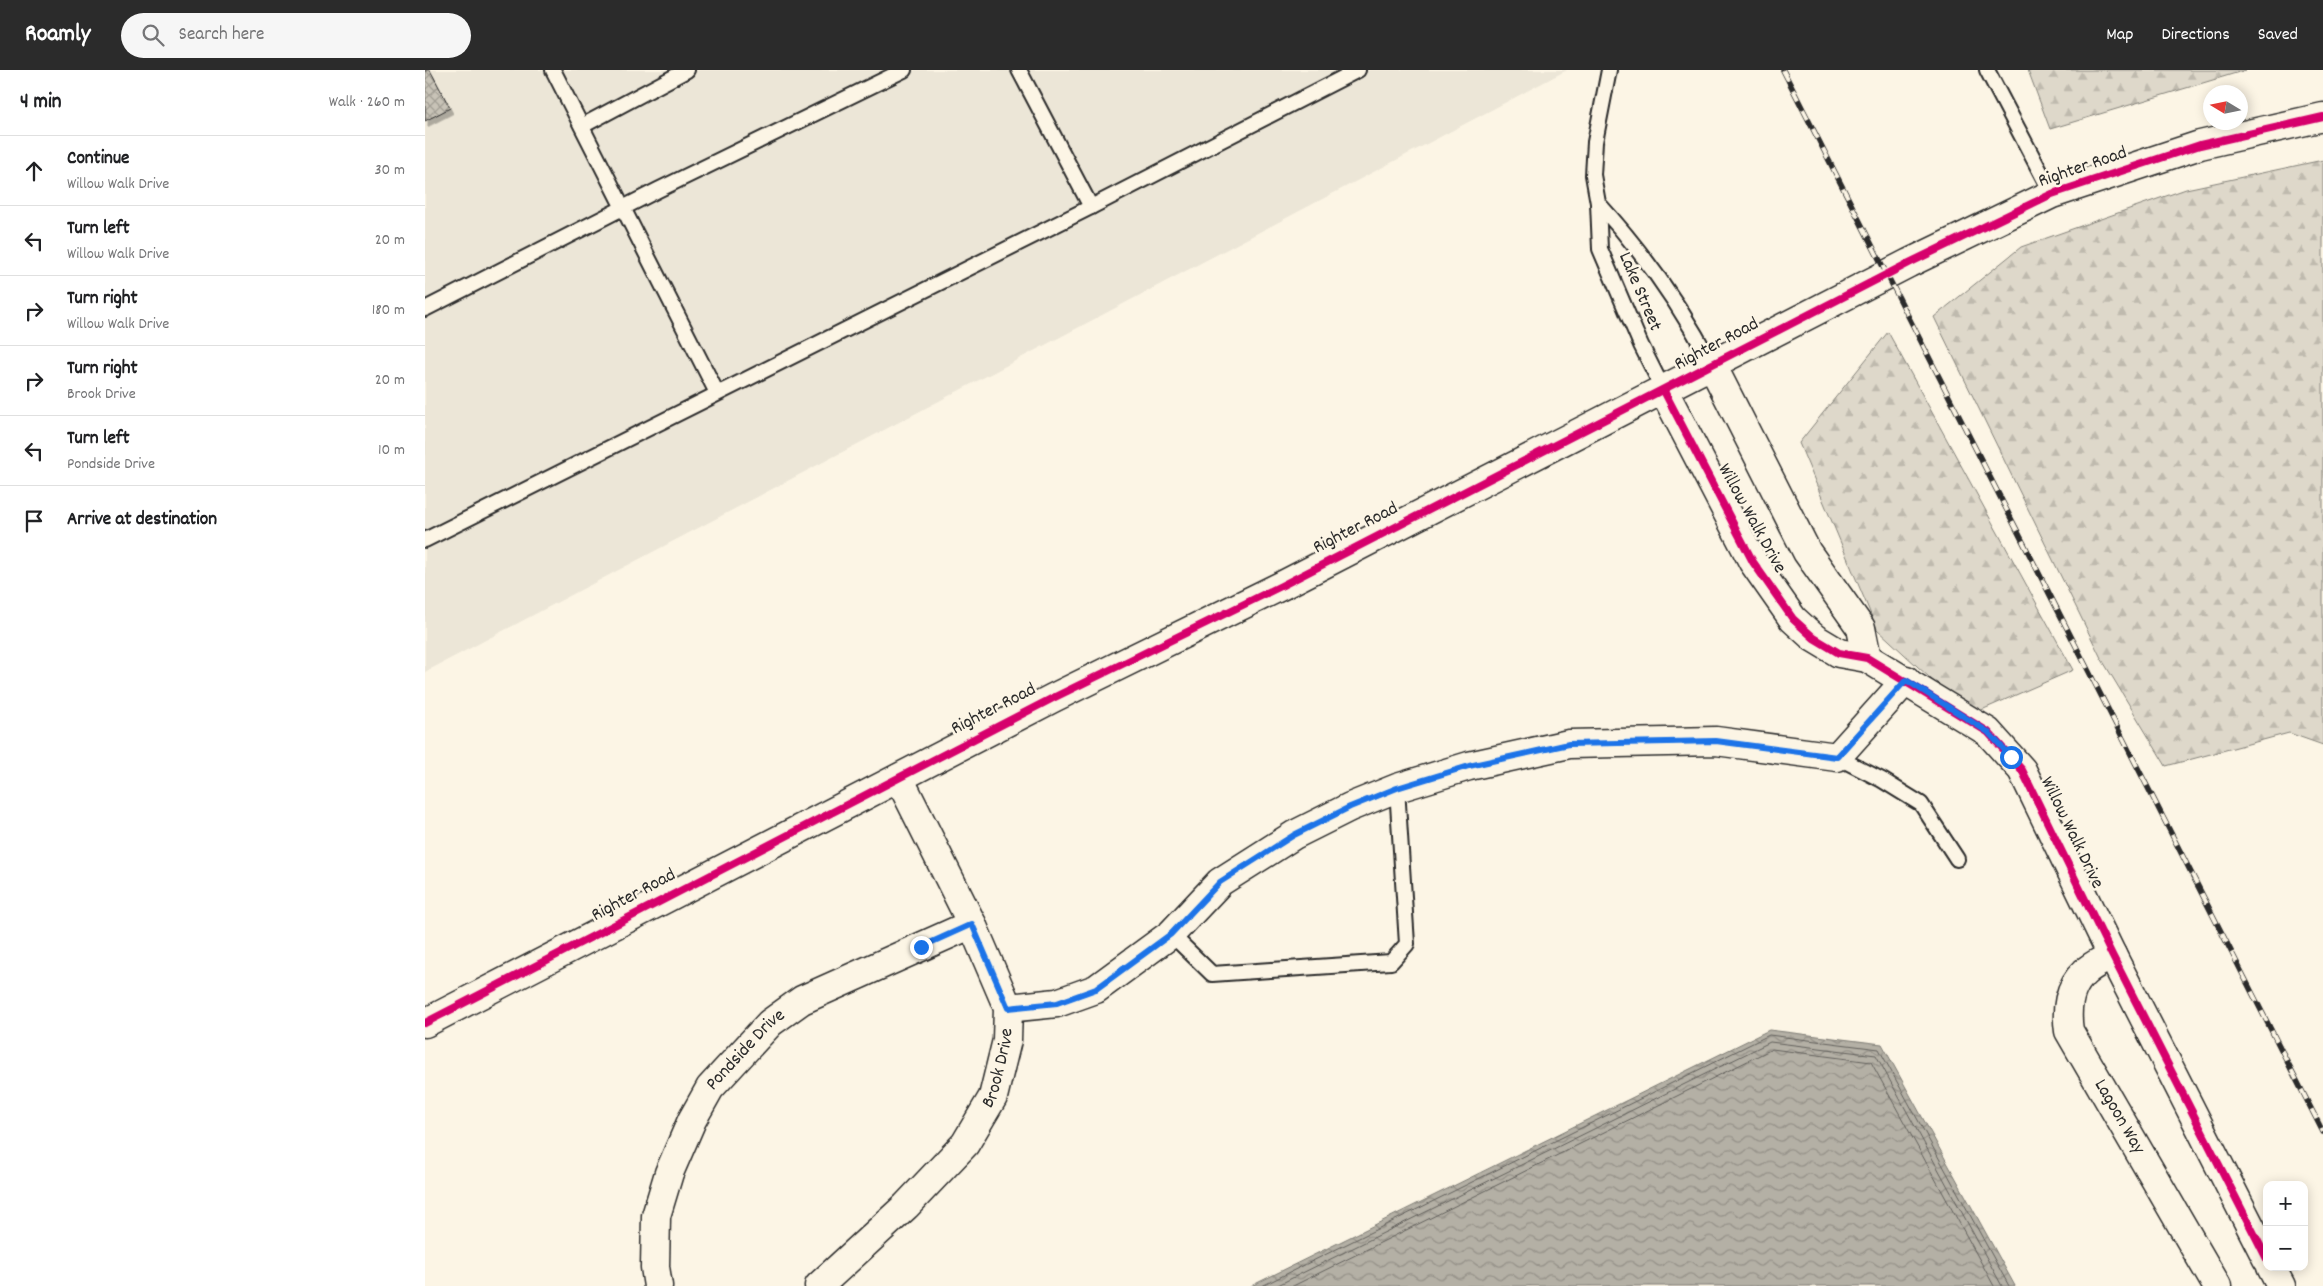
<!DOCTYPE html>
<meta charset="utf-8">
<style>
body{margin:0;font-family:Dekko,sans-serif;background:#f6f6f6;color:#202124}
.controls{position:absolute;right:15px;bottom:15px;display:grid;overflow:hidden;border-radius:10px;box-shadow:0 2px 12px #0003}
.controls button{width:45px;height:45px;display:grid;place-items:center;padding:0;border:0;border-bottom:1px solid #e0e0e0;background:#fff;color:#202124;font:25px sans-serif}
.compass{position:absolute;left:1778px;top:15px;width:45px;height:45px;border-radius:50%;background:#fff;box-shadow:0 2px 12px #0003;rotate:280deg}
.stop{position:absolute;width:15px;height:15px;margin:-11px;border:4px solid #1a73e8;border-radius:50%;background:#fff}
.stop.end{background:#1a73e8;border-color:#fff;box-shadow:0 1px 5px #0008}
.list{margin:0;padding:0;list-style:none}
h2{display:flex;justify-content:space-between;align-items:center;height:65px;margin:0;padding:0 20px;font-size:21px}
h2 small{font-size:16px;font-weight:400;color:#757577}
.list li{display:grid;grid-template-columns:32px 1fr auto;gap:15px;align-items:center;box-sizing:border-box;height:70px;padding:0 20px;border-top:1px solid #e0e0e0}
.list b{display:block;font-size:19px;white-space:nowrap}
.list p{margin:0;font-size:16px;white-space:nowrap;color:#757577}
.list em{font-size:16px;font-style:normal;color:#757577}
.icon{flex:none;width:28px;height:28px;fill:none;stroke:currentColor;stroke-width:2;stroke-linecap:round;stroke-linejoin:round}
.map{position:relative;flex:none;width:1898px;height:1216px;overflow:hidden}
header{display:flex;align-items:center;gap:30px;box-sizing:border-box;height:70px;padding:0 25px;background:#2b2b2b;color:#fff}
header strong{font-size:24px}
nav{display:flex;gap:28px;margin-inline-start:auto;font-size:18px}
.search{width:350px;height:45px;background:#f6f6f6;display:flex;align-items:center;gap:12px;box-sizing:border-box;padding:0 18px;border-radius:28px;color:#757577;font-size:19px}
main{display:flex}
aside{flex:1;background:#fff}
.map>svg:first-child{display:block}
.built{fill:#ece6d7}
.forest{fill:url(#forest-firs);stroke:#84827a}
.water{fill:url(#water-waves);stroke:#7d7b74}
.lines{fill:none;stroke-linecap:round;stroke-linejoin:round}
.shore{stroke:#62605c;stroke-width:1}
.building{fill:url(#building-cross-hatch);stroke:#2b2b2b;filter:url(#shadow)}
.lane-casing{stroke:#2b2b2b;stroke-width:18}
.street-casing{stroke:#2b2b2b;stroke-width:31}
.secondary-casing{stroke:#2b2b2b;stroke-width:31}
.lane{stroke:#fcf5e5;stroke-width:14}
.street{stroke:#fcf5e5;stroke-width:28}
.secondary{stroke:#fcf5e5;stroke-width:28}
.rail-casing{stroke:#2b2b2b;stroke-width:5.5}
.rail{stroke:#fcf5e5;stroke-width:4;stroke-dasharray:11;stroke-linecap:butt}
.cycleway-casing{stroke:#fcf5e5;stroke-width:11}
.cycleway{stroke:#d6006c;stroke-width:8}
.route{stroke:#1a73e8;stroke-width:6}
.labels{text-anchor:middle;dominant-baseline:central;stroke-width:5;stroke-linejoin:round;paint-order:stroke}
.street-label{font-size:19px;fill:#2b2b2b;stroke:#fcf5e5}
</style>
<header>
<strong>Roamly</strong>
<div class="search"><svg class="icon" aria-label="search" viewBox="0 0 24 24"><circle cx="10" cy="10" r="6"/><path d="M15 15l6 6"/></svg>Search here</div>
<nav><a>Map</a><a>Directions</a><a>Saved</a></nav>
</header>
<main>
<aside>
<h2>4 min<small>Walk · 260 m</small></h2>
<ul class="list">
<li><svg class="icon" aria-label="ahead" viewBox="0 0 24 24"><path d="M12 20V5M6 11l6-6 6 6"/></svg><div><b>Continue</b><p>Willow Walk Drive</p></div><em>30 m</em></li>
<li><svg class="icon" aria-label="left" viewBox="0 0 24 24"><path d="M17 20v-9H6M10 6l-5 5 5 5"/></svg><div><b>Turn left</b><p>Willow Walk Drive</p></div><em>20 m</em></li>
<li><svg class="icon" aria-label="right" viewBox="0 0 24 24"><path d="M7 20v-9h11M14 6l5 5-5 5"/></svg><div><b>Turn right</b><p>Willow Walk Drive</p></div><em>180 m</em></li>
<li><svg class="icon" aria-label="right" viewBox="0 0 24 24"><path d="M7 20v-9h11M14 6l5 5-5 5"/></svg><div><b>Turn right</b><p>Brook Drive</p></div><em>20 m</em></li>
<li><svg class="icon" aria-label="left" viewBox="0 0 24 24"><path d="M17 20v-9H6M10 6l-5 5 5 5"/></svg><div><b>Turn left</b><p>Pondside Drive</p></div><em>10 m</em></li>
<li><svg class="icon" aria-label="arrive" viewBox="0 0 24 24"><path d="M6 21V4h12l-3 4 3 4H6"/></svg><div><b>Arrive at destination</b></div></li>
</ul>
</aside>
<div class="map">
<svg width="1898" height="1216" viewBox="0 0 1898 1216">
<defs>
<pattern id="forest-firs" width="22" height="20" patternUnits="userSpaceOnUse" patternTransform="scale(1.25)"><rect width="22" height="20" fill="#ded8ca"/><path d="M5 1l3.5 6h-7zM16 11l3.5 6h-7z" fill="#bfbaae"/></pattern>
<pattern id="water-waves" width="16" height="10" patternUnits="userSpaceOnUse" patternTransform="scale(1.25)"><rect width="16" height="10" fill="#b4b0a5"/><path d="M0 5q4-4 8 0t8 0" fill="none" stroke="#938f87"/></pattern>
<pattern id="building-cross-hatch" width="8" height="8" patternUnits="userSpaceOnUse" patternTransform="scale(1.25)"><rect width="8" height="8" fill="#c8c3b7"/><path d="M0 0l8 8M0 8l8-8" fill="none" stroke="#a39f95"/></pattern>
<filter id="shadow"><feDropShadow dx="3" dy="5.5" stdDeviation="0" flood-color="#0004"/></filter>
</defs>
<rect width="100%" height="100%" fill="#fcf5e5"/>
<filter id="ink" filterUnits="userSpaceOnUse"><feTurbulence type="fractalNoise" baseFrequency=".02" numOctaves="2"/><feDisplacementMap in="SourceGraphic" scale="10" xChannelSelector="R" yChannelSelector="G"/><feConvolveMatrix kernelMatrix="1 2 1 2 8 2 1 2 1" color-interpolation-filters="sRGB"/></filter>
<g filter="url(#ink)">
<path class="built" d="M0,0H1142L0,602Z"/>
<g class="forest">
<path d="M1603,0H1821L1625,59Z"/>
<path d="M1898,90V675L1864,663L1741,696L1676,588L1509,247L1596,177L1761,119Z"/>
<path d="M1463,262L1648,600L1545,645L1452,559L1374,373Z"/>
</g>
<path class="water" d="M1344,960L1457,974L1590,1216H826Z"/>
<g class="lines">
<g class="shore">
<path d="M837,1216L1344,965L1454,979L1584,1216"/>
<path d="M851,1216L1345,972L1451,985L1577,1216"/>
<path d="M868,1216L1347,979L1446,992L1569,1216"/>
</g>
</g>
<path class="building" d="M0,0H5L25,38L0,51Z"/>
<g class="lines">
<defs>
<g id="lane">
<path d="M128,0L292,323"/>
<path d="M594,0L666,137"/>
<path d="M1184,0L1170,72L1168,105L1173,133L1175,179L1216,275L1239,321"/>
<path d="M1562,0L1627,124"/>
<path d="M157,56L262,0"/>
<path d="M1173,133C1218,182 1256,236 1287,295"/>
<path d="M0,239L233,120L479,0"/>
<path d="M0,470L666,137L933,0"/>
<path d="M1412,687L1457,710L1496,734L1532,789"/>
<path d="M746,864L787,904L966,892L982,874L972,718"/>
</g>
<g id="street">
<path d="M1287,295L1382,482L1436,558L1442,588"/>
<path d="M1239,321L1328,492L1368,549L1389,568L1414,583L1442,588L1563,662L1597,700L1687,885L1842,1189"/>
<path id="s1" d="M1687,885C1679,890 1667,895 1660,902C1643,917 1641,941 1644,961L1792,1216"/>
<path d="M583,938L632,933L671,919L746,864L795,812L869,765L925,737L972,718L1044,696L1144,674L1291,671L1412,687L1481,610"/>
<path d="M1846,1197L1856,1216"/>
<path id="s2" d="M233,1216L230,1197L231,1146L244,1103L267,1050L285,1018L345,953L377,930L547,854"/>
<path id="s3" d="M394,1216L481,1136L540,1074L568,1027L582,970L583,938L547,854L474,708"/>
</g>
<path id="secondary" d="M0,953L628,628L856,516L1484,193L1627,124L1775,75L1898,47"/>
</defs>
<use href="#lane" class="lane-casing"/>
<use href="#street" class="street-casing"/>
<use href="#secondary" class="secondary-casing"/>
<use href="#lane" class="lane"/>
<use href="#street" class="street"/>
<use href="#secondary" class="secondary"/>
<defs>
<path id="rail" d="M1358,0L1898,1062"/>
</defs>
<use href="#rail" class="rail-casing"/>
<use href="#rail" class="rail"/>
<defs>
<g id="cycleway">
<path d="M1239,321L1328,492L1368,549L1389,568L1414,583L1442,588L1563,662L1597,700L1687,885L1842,1189"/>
<path d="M0,953L628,628L856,516L1484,193L1627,124L1775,75L1898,47"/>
</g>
</defs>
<use href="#cycleway" class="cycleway-casing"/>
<use href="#cycleway" class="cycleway"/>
</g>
</g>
<g class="lines" filter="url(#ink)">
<path class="route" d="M496,877L547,854L583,938L632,933L671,919L746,864L795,812L869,765L925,737L972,718L1044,696L1144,674L1291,671L1412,687L1481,610L1563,662L1586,687"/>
</g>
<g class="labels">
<g class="street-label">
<text transform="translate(1658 98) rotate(-19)">Righter Road</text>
<text transform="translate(1214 222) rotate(67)">Lake Street</text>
<text transform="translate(1292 275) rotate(-28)">Righter Road</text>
<text transform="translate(1326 449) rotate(61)">Willow Walk Drive</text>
<text transform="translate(931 459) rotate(-27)">Righter Road</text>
<text transform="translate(569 640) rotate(-27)">Righter Road</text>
<text transform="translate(1646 763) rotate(64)">Willow Walk Drive</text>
<text transform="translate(209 826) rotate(-28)">Righter Road</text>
<text stroke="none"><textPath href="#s2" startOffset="262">Pondside Drive</textPath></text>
<text stroke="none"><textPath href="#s3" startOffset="288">Brook Drive</textPath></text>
<text stroke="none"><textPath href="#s1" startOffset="195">Lagoon Way</textPath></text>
</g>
</g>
</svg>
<div class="controls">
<button>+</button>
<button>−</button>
</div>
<svg class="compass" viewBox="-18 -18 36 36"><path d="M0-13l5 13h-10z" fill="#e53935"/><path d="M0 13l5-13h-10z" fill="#757577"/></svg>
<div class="stop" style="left:1586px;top:687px"></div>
<div class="stop end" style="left:496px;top:877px"></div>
</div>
</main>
